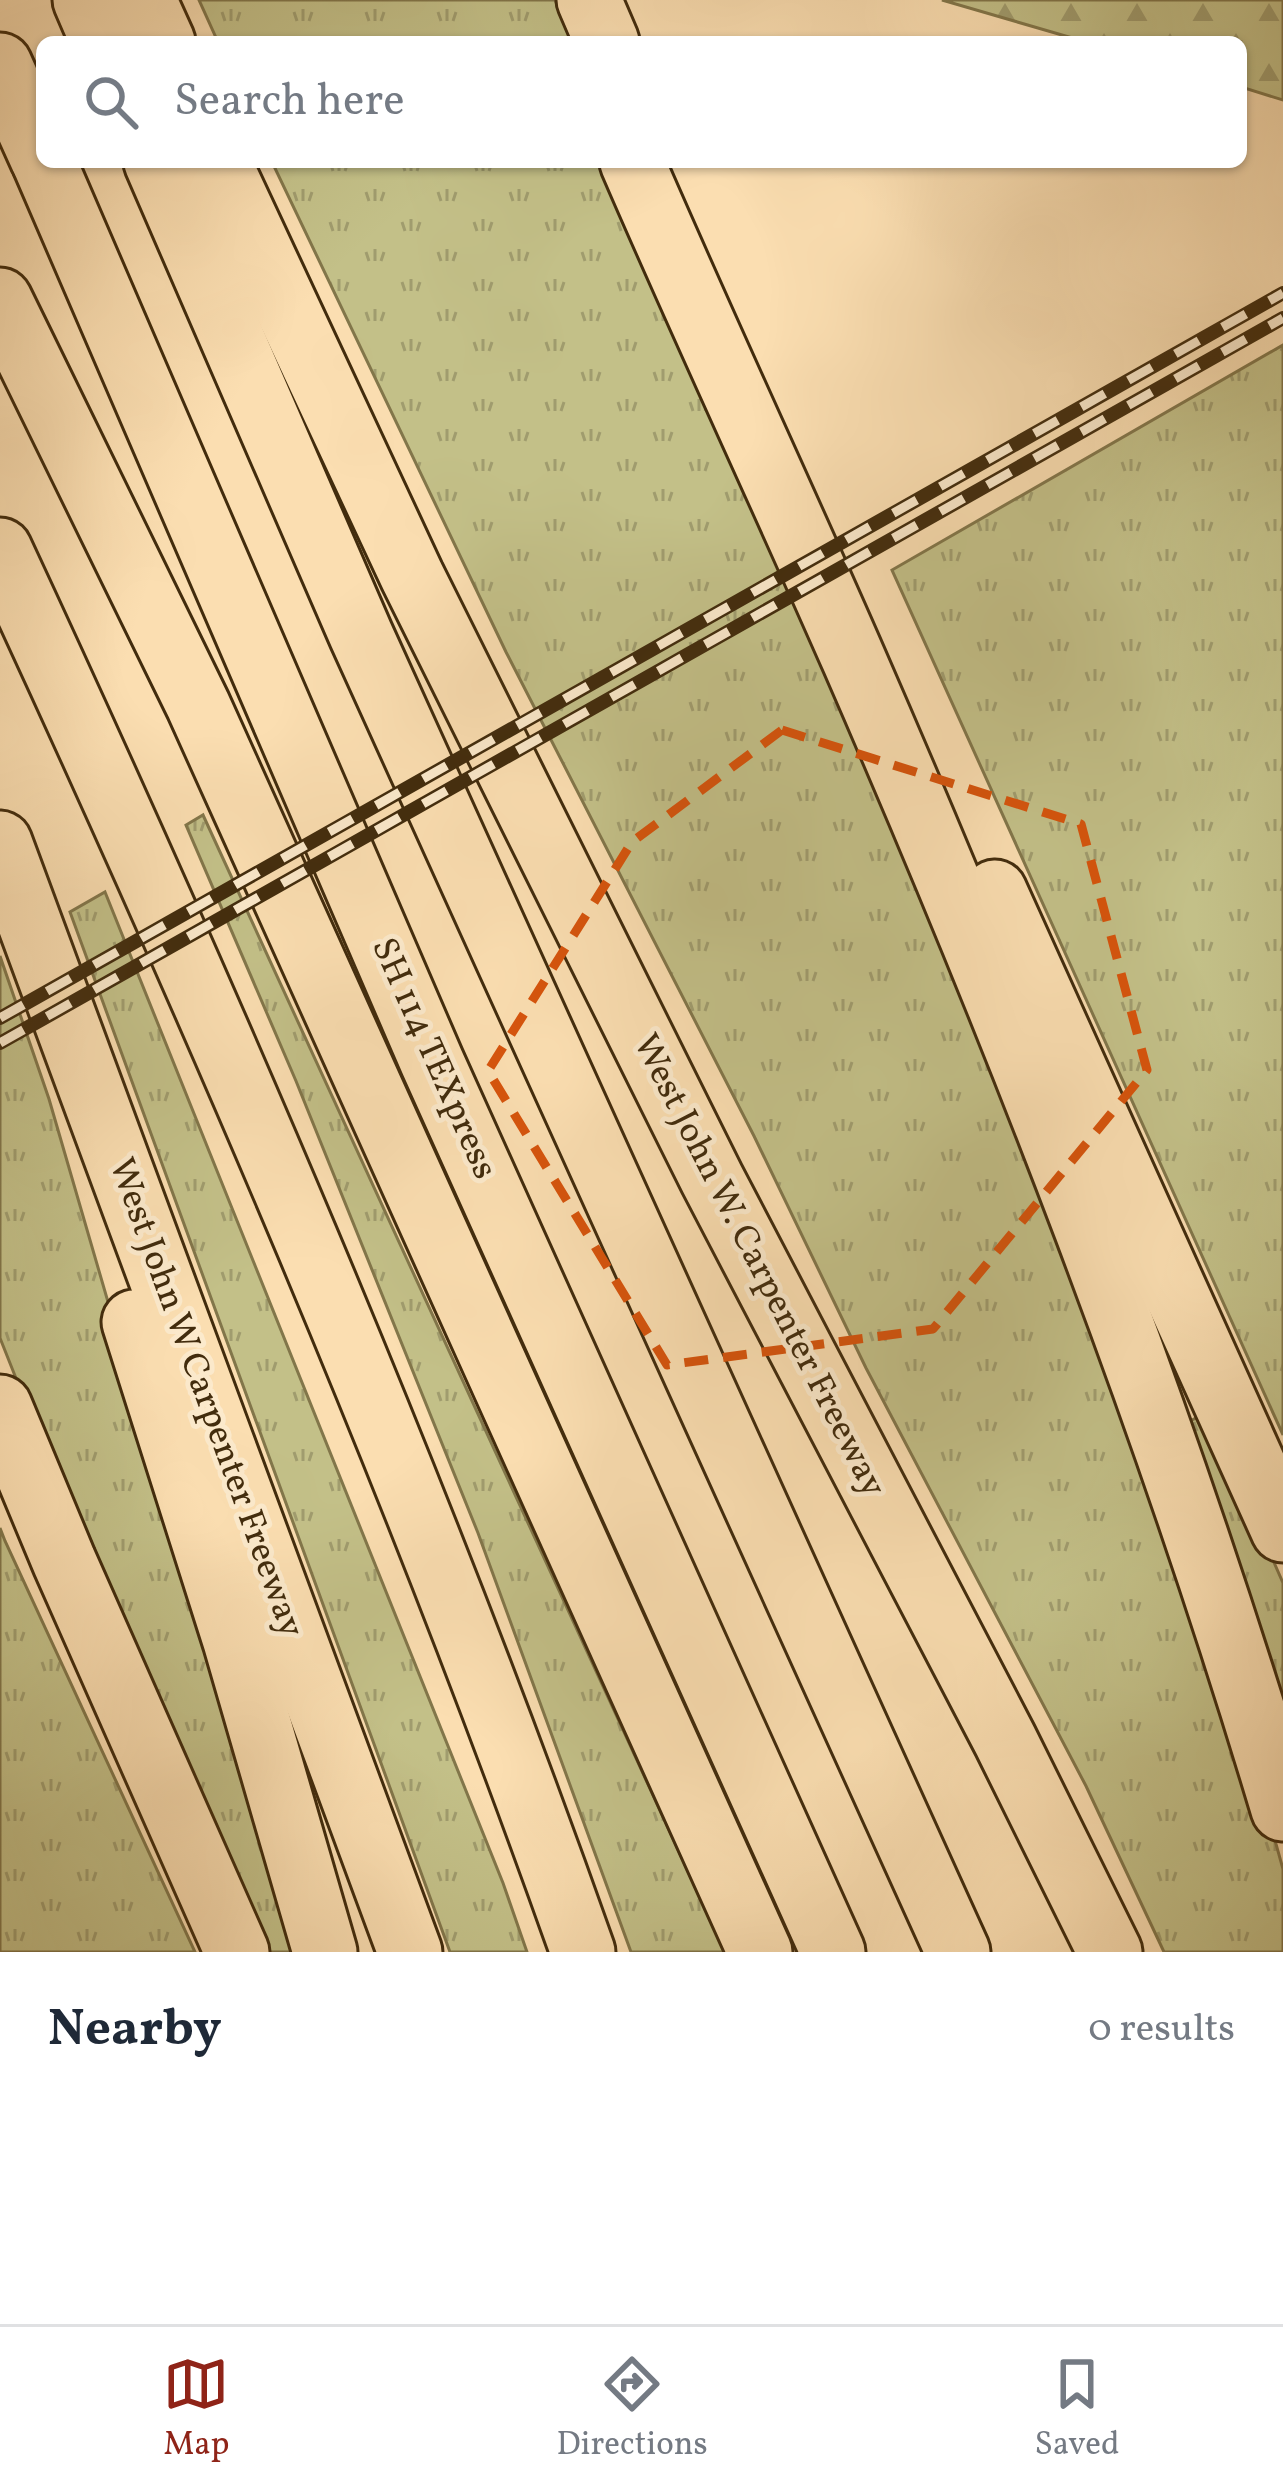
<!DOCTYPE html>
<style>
body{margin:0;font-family:Vollkorn,serif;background:#f6f6f7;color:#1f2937}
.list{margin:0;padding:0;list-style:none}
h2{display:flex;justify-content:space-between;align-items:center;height:156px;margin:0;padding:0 48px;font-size:51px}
h2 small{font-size:39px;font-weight:400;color:#747a83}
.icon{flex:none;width:66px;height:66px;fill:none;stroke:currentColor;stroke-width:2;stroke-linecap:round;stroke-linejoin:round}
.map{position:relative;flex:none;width:1283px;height:1952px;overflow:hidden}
.search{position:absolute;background:#fff;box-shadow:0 3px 9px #0004;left:36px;right:36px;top:36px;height:132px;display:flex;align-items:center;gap:30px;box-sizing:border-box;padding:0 42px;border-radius:18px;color:#747a83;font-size:45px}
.sheet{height:372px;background:#fff}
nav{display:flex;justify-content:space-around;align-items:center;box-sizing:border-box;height:168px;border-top:3px solid #e0e1e3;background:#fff;font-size:33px;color:#747a83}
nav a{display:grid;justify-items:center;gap:6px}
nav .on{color:#8f2418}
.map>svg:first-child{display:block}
.grass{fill:url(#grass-tufts);stroke:#82764a;stroke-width:3}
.forest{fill:url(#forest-firs);stroke:#82764a;stroke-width:3}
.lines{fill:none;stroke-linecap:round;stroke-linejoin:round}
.motorway-casing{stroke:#422c0d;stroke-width:69}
.motorway{stroke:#fbdeb1;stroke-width:63}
.rail-casing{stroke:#422c0d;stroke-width:14}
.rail{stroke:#fceacc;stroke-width:9;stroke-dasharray:27;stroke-linecap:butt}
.marked{fill:none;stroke:#d7540c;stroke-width:9;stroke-dasharray:24 15;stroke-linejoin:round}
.labels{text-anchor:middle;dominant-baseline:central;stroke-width:10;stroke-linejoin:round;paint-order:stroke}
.street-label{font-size:36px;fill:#422c0d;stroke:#fceacc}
</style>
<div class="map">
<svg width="1283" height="1952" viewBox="0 0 1283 1952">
<defs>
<pattern id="grass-tufts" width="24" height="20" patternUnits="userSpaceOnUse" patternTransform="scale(3)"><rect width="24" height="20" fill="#c3c088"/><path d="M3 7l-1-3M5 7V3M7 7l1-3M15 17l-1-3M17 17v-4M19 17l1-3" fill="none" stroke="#a09c6e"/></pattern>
<pattern id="forest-firs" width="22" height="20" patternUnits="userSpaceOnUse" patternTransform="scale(3)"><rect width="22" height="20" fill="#c3c088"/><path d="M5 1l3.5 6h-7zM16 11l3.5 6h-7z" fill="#a09c6e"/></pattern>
</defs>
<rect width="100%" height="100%" fill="#fbdeb1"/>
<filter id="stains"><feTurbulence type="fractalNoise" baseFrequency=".00167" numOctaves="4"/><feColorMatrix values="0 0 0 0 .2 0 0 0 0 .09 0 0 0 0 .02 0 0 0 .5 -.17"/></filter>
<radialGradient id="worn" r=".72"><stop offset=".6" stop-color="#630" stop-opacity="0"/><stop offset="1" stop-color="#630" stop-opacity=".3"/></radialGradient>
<g class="grass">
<path d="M199,0H555L572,42H218Z"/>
<path d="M272,162H623L1034,1123L1252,1758L1283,1869V1952H1164L1086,1786L866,1368L754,1136L506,652Z"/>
<path d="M1283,345V1435L892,570Z"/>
<path d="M203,815L725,1952H631L478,1533L296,1081L186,825Z"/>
<path d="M105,892L503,1883L527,1952H450L70,912Z"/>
<path d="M0,956L49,1099L297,1952H264L48,1459L0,1338Z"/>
<path d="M1208,1412L1283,1583V1732L1182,1425Z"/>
<path d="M0,1528L5,1541L195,1952H0Z"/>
</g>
<path class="forest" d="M942,0H1283V100L1241,87V42H1086Z"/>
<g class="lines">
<defs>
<g id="motorway">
<path d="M85,0L103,42"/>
<path d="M144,0L163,42"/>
<path d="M589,0L607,42"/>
<path d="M0,65L42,158"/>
<path d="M44,162L432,1062L833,1952"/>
<path d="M156,162L361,635L958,1952"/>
<path d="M219,162L412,576L712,1179L1005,1740L1110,1952"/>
<path d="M632,162C704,329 781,493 854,660C1017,1034 1166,1417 1283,1809"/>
<path d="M0,300L198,705L760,1952"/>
<path d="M0,550C213,1009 414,1474 583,1952"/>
<path d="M0,843L410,1952"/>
<path d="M995,892L1283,1530"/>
<path d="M134,1322L235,1641L325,1952"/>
<path d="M0,1407L64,1561L237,1952"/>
</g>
</defs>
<use href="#motorway" class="motorway-casing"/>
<use href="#motorway" class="motorway"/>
<defs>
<g id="rail">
<path d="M0,1018L1283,293"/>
<path d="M0,1043L1283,318"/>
</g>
</defs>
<use href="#rail" class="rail-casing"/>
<use href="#rail" class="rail"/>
</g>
<path class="marked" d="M782,730L1081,824L1147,1070L933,1329L667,1365L488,1071L632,842Z"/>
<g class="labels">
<g class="street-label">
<text transform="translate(433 1059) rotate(66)">SH 114 TEXpress</text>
<text transform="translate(758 1266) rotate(63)">West John W. Carpenter Freeway</text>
<text transform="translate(205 1398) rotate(70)">West John W Carpenter Freeway</text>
</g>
</g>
<rect width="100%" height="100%" filter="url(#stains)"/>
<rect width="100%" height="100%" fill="url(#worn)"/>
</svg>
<div class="search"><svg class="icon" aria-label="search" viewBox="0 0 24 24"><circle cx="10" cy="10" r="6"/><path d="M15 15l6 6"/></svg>Search here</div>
</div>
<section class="sheet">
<h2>Nearby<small>0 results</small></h2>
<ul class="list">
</ul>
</section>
<nav>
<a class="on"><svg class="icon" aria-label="map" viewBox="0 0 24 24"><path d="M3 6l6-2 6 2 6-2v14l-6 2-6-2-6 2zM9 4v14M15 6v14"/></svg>Map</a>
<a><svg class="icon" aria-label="directions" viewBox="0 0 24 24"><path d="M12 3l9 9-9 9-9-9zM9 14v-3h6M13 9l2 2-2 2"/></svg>Directions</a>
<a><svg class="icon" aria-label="saved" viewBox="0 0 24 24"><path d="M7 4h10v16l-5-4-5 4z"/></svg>Saved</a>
</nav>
